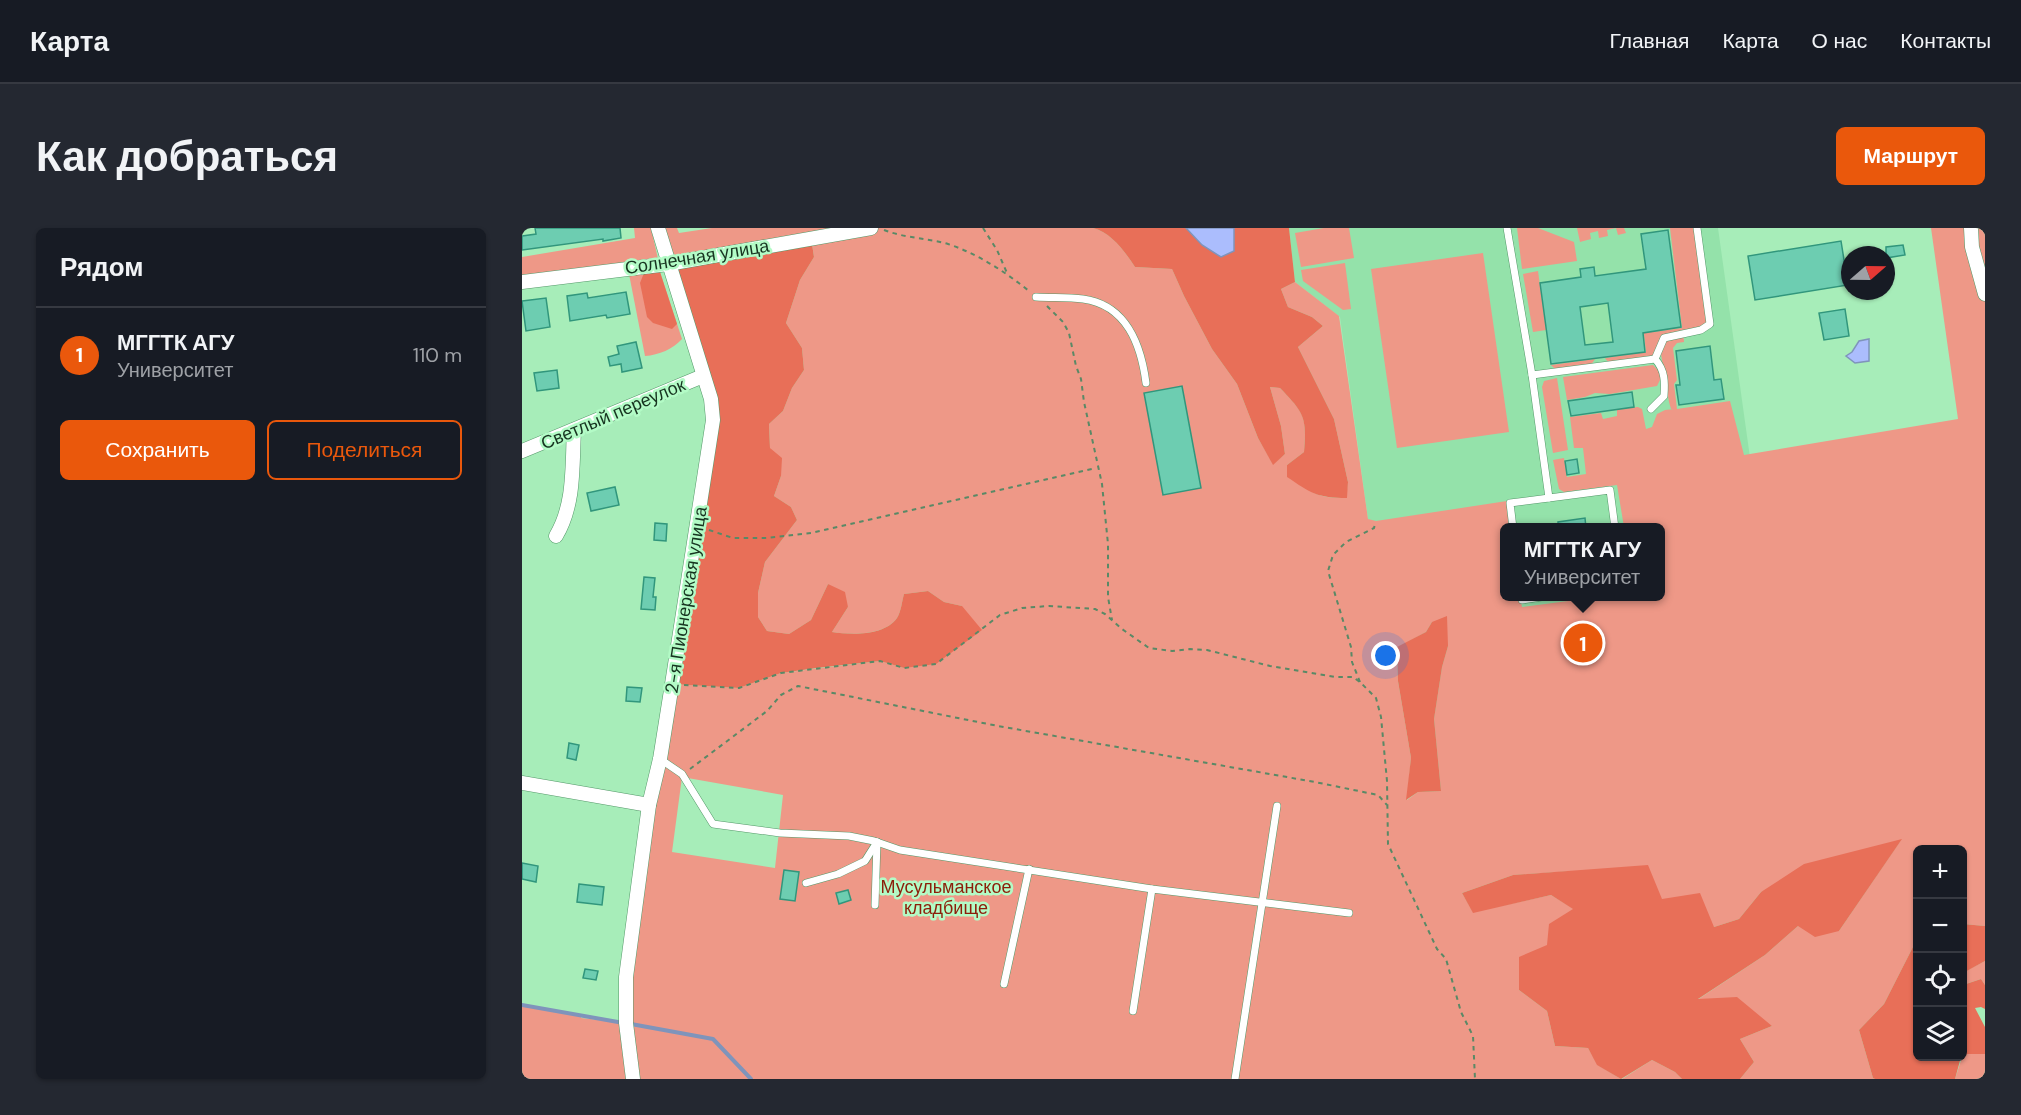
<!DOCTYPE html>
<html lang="ru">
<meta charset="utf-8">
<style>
body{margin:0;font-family:"DM Sans",sans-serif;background:#242831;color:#f1f3f6}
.controls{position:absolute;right:18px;bottom:18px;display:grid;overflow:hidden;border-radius:9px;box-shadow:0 2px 4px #0004}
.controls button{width:54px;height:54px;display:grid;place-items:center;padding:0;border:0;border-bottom:2px solid #363941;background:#171b24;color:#f1f3f6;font:30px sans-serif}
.compass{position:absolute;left:1319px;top:18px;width:54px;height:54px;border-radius:50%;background:#171b24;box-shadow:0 2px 4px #0004;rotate:70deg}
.you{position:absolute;left:864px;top:428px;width:21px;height:21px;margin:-15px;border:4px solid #fff;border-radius:50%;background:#1a73e8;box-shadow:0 0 0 9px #1a73e833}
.badge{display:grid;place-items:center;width:39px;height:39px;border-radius:50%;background:#ea580c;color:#fff;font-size:20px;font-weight:700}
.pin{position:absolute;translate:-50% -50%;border:3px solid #fff;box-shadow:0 2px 6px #0006}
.popup{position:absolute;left:978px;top:295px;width:165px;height:78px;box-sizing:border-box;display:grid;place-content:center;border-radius:9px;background:#171b24;filter:drop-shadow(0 2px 4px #0005);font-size:20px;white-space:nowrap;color:#9ea1a6}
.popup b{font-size:22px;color:#f1f3f6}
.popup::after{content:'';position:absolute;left:50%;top:100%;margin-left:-12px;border:12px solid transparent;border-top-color:#171b24}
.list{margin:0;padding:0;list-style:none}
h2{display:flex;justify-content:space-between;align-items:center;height:78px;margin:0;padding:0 24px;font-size:26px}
h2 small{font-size:20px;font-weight:400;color:#9ea1a6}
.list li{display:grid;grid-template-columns:39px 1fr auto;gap:18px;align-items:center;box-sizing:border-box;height:96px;padding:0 24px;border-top:2px solid #363941}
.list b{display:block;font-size:22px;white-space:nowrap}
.list p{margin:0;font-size:20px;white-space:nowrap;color:#9ea1a6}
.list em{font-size:20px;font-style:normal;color:#9ea1a6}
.actions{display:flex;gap:12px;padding:18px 24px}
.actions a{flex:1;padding:14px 0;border:2px solid #ea580c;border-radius:9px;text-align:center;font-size:21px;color:#ea580c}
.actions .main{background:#ea580c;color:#fff}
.icon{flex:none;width:33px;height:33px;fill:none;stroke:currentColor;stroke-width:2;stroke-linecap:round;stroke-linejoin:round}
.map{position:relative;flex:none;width:1463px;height:851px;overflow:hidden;border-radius:9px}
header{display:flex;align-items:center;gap:36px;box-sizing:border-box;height:84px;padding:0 30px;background:#171b24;border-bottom:2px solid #363941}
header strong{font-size:28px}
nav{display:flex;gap:33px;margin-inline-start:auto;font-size:21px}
.intro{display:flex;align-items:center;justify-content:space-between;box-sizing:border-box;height:144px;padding:0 36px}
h1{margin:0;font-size:42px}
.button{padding:15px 27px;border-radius:9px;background:#ea580c;color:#fff;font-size:21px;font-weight:700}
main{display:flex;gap:36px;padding:0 36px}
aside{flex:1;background:#171b24;border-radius:9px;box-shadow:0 2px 4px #0004}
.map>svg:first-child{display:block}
.built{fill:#94e2aa;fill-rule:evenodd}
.green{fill:#ee9887;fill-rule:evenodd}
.forest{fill:#e86f58}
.water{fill:#abbdfd;stroke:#7f94bb;stroke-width:1.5}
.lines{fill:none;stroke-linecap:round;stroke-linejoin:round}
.stream{stroke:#7f94bb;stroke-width:4}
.building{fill:#6dcdb1;stroke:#31967c;stroke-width:1.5;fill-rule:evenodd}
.service-casing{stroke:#549869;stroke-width:8}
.minor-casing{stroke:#549869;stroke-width:15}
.path{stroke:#598966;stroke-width:2;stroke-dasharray:4.5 4.5;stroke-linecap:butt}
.service{stroke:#fff;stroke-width:7}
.minor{stroke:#fff;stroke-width:14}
.labels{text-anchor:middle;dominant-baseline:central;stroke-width:5;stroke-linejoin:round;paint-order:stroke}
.street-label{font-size:18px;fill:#173420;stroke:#b3fbc6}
.park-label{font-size:18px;fill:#8c1e0a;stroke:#b3fbc6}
</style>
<header>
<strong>Карта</strong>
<nav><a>Главная</a><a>Карта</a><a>О нас</a><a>Контакты</a></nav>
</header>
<div class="intro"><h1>Как добраться</h1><a class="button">Маршрут</a></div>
<main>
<aside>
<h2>Рядом<small></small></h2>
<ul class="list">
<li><span class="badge">1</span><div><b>МГГТК АГУ</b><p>Университет</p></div><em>110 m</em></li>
</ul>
<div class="actions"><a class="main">Сохранить</a><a>Поделиться</a></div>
</aside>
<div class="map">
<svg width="1463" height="851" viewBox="0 0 1463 851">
<rect width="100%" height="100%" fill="#a7edb9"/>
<path class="built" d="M767,0H1196L1271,538L905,609L846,291L818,89L773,54ZM983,300H1139V368H983Z"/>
<g class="green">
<path d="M112,0H129L136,31L0,48V29L113,10Z"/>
<path d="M141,0H155L157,5L190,0H315L157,29L147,23Z"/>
<path d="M349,0H571C590,5 603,24 613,39L650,41L662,68L690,121L715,156L736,210L751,236L763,226L759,198L748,159L758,160C782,185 785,188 782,224L765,237C786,263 789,270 824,270L826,254L812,191L776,119L801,98L790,89L766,79L759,61L773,54L817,88L846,291L854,293L985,273L989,299L983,300V368L998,369L1000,379L1077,369L1139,368V300L1102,299L1095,257L1042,264L1037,261L1031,232L1042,230L1045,249L1064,246L1061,220H1052L1048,189L1079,185L1081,191L1095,188V181L1116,179L1120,181L1124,201L1130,199L1135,186L1143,182L1152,181H1149L1147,174L1139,126L1135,123L1132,129L1086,134L1083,130L1124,124L1117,64L1126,62L1131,104L1160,100L1148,0H1174L1187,95L1179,100L1161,104L1162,114L1155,115L1151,120L1155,152L1152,156L1155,181L1208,173L1222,227L1436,191L1409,0H1463V698L1441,696L1440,622H1396V700L1393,715L1362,776L1337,802L1351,850L1353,851H1218L1232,834L1218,811L1250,798L1175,772L1243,727L1276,698L1317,703L1379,612L1239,664L1217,691L1192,699L1140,671L1052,643L991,647L940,665L951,684L1029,667L1052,681L997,762L1025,783L1033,818L1066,820L1076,837L1099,851H0V777L59,787V790L104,795V749L150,456L217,460L259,445L358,433L382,440L440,378L422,374L406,363L382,366C380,373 379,384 375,390C362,408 329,407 310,404L326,379L306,356L289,392L267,406L245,403L236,389V365L243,334L275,292L269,279L252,268L259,248L248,220L247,196L261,183L270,160L282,142L280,120L264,95L278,52L292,29L289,10ZM910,394L926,418L920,439L912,491L919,563L896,564L885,572L889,530L876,453L875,420L904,404ZM160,549L261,567L253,640L150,624Z"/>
<path d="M802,0H827L832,30L779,39L773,5Z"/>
<path d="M995,0H1016L1052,14L1055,33L1000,41Z"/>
<path d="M1055,0H1102L1104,5L1096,7L1094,0L1085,2L1086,8L1077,10L1076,3L1068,5L1069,11L1058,14Z"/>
<path d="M961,25L987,204L875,220L849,41Z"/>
<path d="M823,35L829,81L821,82L781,53L779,42Z"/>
<path d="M1016,43L1024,102L1011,104L1001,46Z"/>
<path d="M138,44L160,111C151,121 137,127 123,128L107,46Z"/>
<path d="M1073,131L1069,137L1033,141L1029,137Z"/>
<path d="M1131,137L1137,143L1139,150L1135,158L1088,166L1073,165L1063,169L1045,172L1041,149Z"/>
<path d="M1035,150L1046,222L1031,225L1020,159L1022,153Z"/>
<path d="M1463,729V757L1459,751L1444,756L1440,745L1463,733Z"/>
<path d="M1441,826H1463V851H1433Z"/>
<path d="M1130,832L1153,844L1160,851H1100Z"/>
</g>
<g class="forest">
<path d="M571,0H664L680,17L712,23V0H767L773,54L759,61L766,79L790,89L801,98L776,119L812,191L826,254L825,270C795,270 789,265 765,249V237L782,224C785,189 782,185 758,160L748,159L759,198L763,226L751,237L736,210L715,156L690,121L662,68L650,41L613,39C603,24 590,5 571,0Z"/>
<path d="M289,10L292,29L278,52L264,95L280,120L282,142L270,160L261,183L247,196L248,220L260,230L259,248L252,268L269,279L275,292L243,334L236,365V389L245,403L267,406L289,392L306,356L323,364L326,379L310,404C330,407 362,408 375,390C379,384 380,373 382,366L406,363L422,374L440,378L460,402L414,436L382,440L358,433L295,440L259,445L217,460L150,456L191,192L146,36Z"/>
<path d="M138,44L155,96L150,101L131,95L125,89L118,55L122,45Z"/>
<path d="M925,388L926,418L920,439L912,491L919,563L896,564L884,572L889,530L876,453L875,419L904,404L910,394Z"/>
<path d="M1380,611L1317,703L1293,709L1276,698L1243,727L1176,771L1215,769L1250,798L1218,811L1232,834L1218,851H1160L1153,844L1130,832L1099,851L1075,837L1066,820L1033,818L1025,783L997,762V729L1025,717L1027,696L1051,681L1029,667L951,685L940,665L991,647L1126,637L1140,671L1178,665L1192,699L1217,691L1239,664L1282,636Z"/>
<path d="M1441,696L1463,698V733L1441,745Z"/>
<path d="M1395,700L1396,828L1439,829L1433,851H1353L1351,850L1337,802L1362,776L1393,715Z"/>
<path d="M1440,748L1444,756L1459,751L1463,757V781L1459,779L1453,780L1463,799V826H1441Z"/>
</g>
<g class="water">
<path d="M664,0H712V23L699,29L680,17Z"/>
<path d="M1347,111V133L1333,135L1324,128L1330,124L1337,113Z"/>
</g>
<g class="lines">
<g class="stream">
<path d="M0,777L96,794"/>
<path d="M109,796L191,811L229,851"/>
</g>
</g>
<g class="building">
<path d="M13,0H98L99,10L81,13V11L0,22V8L14,6Z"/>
<path d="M1146,2L1159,99L1121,105L1123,124L1029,136L1018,55L1059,49L1058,41L1072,39L1073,48L1124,41L1119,6ZM1086,75L1091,114L1063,117L1058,79Z"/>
<path d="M1319,13L1326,57L1233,72L1226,28Z"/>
<path d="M1381,17L1383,27L1364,30V19Z"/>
<path d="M104,64L108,86L85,90L84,87L48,93L45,68L65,65L66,70Z"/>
<path d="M24,70L28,99L4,103L0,73Z"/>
<path d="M1323,81L1327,108L1302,112L1297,85Z"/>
<path d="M114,114L120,140L100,144L99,136L88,138L86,129L97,126L95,118Z"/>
<path d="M1188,118L1192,152L1199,151L1202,171L1157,177L1154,157H1158L1154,123Z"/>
<path d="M35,142L37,160L15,163L12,145Z"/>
<path d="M660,158L679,260L641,267L622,165Z"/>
<path d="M1110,164L1112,179L1049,188L1046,173Z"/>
<path d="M1055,231L1057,245L1045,247L1043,233Z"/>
<path d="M93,259L97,277L69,283L65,265Z"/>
<path d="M1063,290L1064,300H1036V294Z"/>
<path d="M133,295L145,296L144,313L132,312Z"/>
<path d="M122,349L133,350L131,369H134L133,382L119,381Z"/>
<path d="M105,459L120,460L118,474L104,473Z"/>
<path d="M47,515L57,517L54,532L45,530Z"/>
<path d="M0,635L16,638L14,654L0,651Z"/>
<path d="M262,642L277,644L273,673L258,671Z"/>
<path d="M57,656L82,659L80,677L55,674Z"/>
<path d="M326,662L329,672L317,676L314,665Z"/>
<path d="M63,741L76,743L74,752L61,750Z"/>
</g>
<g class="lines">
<defs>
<g id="service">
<path d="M985,0L1010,147L1027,270L988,275L991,300"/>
<path d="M514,69C530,70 546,69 561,71C605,77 619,117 624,155"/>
<path d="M1133,131L1142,110L1179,102L1188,96L1175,0"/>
<path d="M1010,147L1133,131C1143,142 1143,154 1142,168L1129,181"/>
<path d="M1027,270L1088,262L1093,300"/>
<path d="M1000,368V372L1026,368"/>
<path d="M138,531L160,546L191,596L258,605L327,608L352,613L378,622L630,661L827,685"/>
<path d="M284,655L316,646L343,633L355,614"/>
<path d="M353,677L355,614"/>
<path d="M482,756L507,641"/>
<path d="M611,783L630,661"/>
<path d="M713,851L755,578"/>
</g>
<g id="minor">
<path d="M1449,0L1450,19L1463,66"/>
<path d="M0,54L146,36L349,0"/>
<path d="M0,223L181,148"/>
<path d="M34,308C53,276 50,238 52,202"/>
<path d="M0,555L127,577"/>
<path d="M111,851L104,795V749L127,577L138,531L150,456L191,192L189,171L136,0"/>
</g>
</defs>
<use href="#service" class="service-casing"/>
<use href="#minor" class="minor-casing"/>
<g class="path">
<path d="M461,0L475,22L485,45"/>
<path d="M362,2C382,10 405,10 426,16C456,26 482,43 507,63"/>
<path d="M525,78L541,94L547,105L554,138L559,151L562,174L580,256L586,316V369L590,392"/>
<path d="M187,302L211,310H243L289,305L574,240"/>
<path d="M838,454L830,434L829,419L806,343L811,327L824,314L852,300L853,296"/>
<path d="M162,457L217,460L259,445L358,433L382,440L414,436L478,387L500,380L527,378L573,381L583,386L600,401L627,420L650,423L668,421L685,422L748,438L813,449H831L838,454L854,470L859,489L865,553L866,616L915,721L924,731L939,784L951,808L953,851"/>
<path d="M168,541L245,483L259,467L276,458L476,498L793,554L856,567L865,577"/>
</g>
<use href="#service" class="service"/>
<use href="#minor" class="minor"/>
</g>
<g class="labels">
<g class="street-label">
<text transform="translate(175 29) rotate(-9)">Солнечная улица</text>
<text transform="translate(91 186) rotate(-23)">Светлый переулок</text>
<text transform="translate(164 372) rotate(-81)">2-я Пионерская улица</text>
</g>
<g class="park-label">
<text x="424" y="659">Мусульманское<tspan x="424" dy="21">кладбище</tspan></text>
</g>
</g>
</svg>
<div class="controls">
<button>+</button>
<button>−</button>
<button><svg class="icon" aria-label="locate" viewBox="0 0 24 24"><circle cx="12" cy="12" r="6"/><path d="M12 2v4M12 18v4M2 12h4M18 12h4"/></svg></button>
<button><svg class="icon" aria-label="layers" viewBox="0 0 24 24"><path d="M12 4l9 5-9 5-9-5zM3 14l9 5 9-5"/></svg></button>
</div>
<svg class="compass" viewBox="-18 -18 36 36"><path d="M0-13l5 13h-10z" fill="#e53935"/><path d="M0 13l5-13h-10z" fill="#9ea1a6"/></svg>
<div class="you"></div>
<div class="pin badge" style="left:1061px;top:415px">1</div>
<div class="popup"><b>МГГТК АГУ</b>Университет</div>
</div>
</main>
